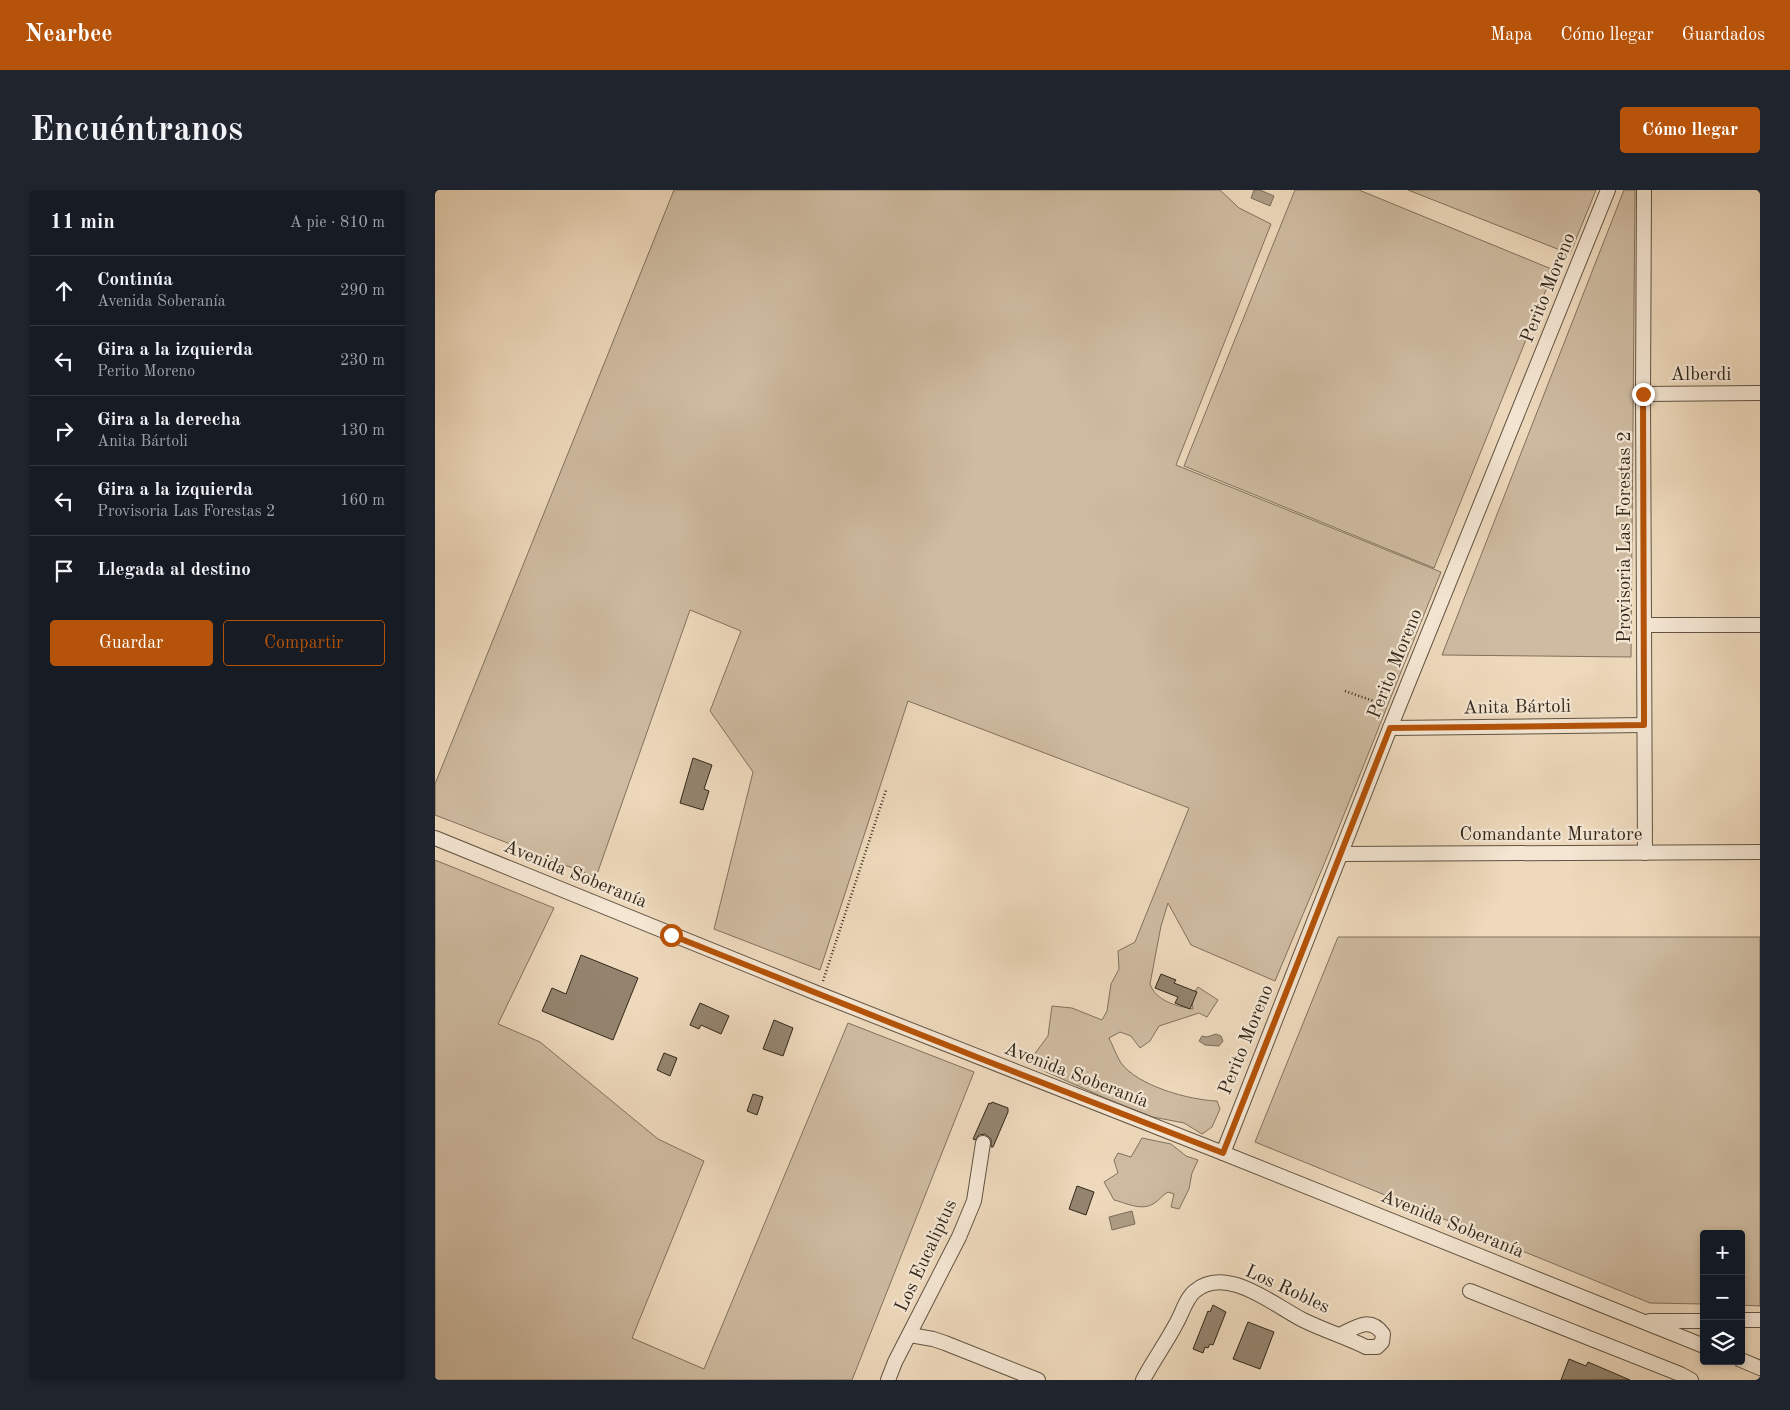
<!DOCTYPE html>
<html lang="es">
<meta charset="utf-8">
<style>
body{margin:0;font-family:"Old Standard TT",serif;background:#20242c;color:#f1f3f6}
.controls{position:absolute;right:15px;bottom:15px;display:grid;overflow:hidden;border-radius:5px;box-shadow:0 2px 8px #0003}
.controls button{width:45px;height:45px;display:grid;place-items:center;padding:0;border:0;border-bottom:1px solid #363941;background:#171b24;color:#f1f3f6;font:25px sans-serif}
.stop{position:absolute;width:15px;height:15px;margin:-11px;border:4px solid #b45309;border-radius:50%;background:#fff}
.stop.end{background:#b45309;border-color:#fff;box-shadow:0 1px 5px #0008}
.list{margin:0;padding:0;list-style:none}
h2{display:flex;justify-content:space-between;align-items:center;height:65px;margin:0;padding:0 20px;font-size:21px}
h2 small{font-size:16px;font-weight:400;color:#9ea1a6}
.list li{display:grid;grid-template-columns:32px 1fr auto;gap:15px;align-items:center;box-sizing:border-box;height:70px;padding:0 20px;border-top:1px solid #363941}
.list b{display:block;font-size:19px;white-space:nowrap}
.list p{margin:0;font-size:16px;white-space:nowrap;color:#9ea1a6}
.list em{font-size:16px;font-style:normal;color:#9ea1a6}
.actions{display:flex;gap:10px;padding:15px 20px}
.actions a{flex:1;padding:11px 0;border:1px solid #b45309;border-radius:5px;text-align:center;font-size:18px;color:#b45309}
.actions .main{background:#b45309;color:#fff}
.icon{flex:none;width:28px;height:28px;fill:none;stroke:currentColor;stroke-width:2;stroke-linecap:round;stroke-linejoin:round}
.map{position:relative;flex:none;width:1325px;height:1190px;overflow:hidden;border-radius:5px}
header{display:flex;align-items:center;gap:30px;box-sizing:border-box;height:70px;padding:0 25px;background:#b45309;color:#fff}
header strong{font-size:24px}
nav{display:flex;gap:28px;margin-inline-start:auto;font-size:18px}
.intro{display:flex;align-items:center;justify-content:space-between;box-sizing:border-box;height:120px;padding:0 30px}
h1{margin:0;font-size:35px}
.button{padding:12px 22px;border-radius:5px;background:#b45309;color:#fff;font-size:18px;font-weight:700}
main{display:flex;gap:30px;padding:0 30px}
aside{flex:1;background:#171b24;border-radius:5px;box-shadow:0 2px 8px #0003}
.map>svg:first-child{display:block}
.green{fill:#cebba1;stroke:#80725e}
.water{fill:#ae9d85;stroke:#7c6e5b}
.building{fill:#94846f;stroke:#32281b}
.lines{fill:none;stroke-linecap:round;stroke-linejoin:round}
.minor-casing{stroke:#615443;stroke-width:16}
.path{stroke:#32281b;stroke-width:2.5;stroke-dasharray:1 2.5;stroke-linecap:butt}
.minor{stroke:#f4e6d3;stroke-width:14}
.route{stroke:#b45309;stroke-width:6}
.labels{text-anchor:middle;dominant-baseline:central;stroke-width:4.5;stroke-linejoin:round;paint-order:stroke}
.street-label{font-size:19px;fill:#32281b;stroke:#f4e6d3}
</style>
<header>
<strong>Nearbee</strong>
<nav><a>Mapa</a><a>Cómo llegar</a><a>Guardados</a></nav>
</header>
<div class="intro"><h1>Encuéntranos</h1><a class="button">Cómo llegar</a></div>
<main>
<aside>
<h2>11 min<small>A pie · 810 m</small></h2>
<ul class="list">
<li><svg class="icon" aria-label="ahead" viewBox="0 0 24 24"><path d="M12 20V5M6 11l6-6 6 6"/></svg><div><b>Continúa</b><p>Avenida Soberanía</p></div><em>290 m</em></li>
<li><svg class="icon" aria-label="left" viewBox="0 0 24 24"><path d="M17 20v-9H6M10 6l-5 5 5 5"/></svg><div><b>Gira a la izquierda</b><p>Perito Moreno</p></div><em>230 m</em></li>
<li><svg class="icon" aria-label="right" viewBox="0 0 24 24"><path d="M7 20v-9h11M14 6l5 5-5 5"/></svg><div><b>Gira a la derecha</b><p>Anita Bártoli</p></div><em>130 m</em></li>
<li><svg class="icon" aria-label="left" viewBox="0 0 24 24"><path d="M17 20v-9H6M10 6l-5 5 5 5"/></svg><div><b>Gira a la izquierda</b><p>Provisoria Las Forestas 2</p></div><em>160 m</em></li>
<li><svg class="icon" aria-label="arrive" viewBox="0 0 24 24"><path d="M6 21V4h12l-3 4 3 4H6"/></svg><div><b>Llegada al destino</b></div></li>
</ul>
<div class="actions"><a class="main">Guardar</a><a>Compartir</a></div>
</aside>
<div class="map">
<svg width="1325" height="1190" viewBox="0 0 1325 1190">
<rect width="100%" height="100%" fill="#eed9bc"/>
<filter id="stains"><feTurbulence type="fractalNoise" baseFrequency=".004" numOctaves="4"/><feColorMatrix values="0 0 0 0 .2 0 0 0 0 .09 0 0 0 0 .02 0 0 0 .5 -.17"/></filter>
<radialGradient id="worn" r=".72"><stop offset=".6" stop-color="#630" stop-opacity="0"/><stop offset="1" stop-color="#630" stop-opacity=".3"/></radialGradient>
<g class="green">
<path d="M239,0H785L804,18L836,34L741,275L1006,382L892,667L840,791L756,755L733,713L726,736L715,794C721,811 741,816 758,819L756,807L763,797L783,810L772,827L764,823L724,836L715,851L705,858L696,846L685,842L674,848C678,856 681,865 686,873C703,896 754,910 782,911L785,919L777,937L767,944L749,933L718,927L670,908L598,876L596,873L601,862L613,846L617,816L637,818L667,830L672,821L676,794L684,779L683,761L700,752L754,618L473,511L385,780L279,739L318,582L275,521L306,441L255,420L161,687L0,625V594Z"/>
<path d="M860,0H924L1119,80L999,378L749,276Z"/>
<path d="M973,0H1161L1135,64Z"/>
<path d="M1189,0H1200L1196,467L1007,465Z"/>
<path d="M0,670L119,718L63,834L105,852L223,949L269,971L197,1148L269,1179L413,833L539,882L417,1190H0Z"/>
<path d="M903,747H1325V1116L1306,1115V1044H1269V1114L1215,1113L820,952Z"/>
<path d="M707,948L736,954L751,966L763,970L757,983L754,999L744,1019L736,1017L739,1004L733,1002C727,1005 724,1011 718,1014C706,1021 691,1013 679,1010L669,992L683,983L679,970L683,963L696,967Z"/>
</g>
<g class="water">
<path d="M819,0H825L839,6L835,16L816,8Z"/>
<path d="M781,844L786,846L788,851L784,856L770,855L764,851L767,846L772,847Z"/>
<path d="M697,1021L700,1034L677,1040L674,1027Z"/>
</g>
<g class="building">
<path d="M258,568L277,575L269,599L274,601L268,620L245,613Z"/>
<path d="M146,765L203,788L178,850L107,821L117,798L131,804Z"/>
<path d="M726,784L741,790L739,793L762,802L755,819L740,813L743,807L720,798Z"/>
<path d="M265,813L294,826L286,844L266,835L264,839L255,835Z"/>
<path d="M339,830L358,838L348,866L328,859Z"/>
<path d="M229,863L242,868L235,886L222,880Z"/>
<path d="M318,904L328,907L322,925L312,921Z"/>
<path d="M557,912L573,918V922L558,957H556V949L550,944L544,945L540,950L538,949L554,913L556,914Z"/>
<path d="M642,996L659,1002L651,1025L634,1019Z"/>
<path d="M778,1115L791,1122L778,1155L775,1154L773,1158L770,1157L768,1163L758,1159L773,1121L775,1122Z"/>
<path d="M813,1132L839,1142L825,1179L798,1169Z"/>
<path d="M1134,1169L1151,1176L1153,1172L1195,1190H1126Z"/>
</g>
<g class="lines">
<defs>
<g id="minor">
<path d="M1209,0L1208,204L1210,663"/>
<path d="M1208,204L1325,203"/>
<path d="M1209,435H1325"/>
<path d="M955,538L1209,535"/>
<path d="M0,648L384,804L788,963L1269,1156"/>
<path d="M906,664L1325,662"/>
<path d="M788,963L955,538L1173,0"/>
<path d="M1035,1101L1245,1184L1256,1190"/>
<path d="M1306,1130H1325"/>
<path d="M1215,1131H1269"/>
<path d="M475,1145L498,1149L510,1153L603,1190"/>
<path d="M1306,1170L1325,1178"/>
<path d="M453,1190L460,1172L524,1047L539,1011L548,953"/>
<path d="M708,1190C718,1171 731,1153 741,1134C747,1124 751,1108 760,1101C791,1074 840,1116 868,1130C888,1140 911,1147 931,1157H942L947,1152L948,1144C935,1126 921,1137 905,1145"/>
</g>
</defs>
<use href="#minor" class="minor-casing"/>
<g class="path">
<path d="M910,501L950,515"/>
<path d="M388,791L451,600"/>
</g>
<use href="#minor" class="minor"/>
</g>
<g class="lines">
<path class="route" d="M236,745L544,868L788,963L955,538L1209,535L1208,204"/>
</g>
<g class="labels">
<g class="street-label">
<text transform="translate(1114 98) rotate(-68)">Perito Moreno</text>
<text x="1266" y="185">Alberdi</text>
<text transform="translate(1190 347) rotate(-90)">Provisoria Las Forestas 2</text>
<text transform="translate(961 474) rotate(-68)">Perito Moreno</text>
<text transform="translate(1082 518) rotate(-1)">Anita Bártoli</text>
<text x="1116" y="645">Comandante Muratore</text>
<text transform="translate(140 685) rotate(22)">Avenida Soberanía</text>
<text transform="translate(812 850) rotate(-68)">Perito Moreno</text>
<text transform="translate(641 886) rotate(21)">Avenida Soberanía</text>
<text transform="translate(1017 1035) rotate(22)">Avenida Soberanía</text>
<text transform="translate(492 1066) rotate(-65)">Los Eucaliptus</text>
<text transform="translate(852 1100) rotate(25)">Los Robles</text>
</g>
</g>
<rect width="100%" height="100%" filter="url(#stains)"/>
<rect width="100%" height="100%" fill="url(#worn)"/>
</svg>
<div class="controls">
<button>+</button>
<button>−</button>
<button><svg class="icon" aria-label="layers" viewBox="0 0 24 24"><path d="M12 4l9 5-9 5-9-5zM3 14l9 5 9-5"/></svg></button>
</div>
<div class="stop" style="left:236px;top:745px"></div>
<div class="stop end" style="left:1208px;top:204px"></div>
</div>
</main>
